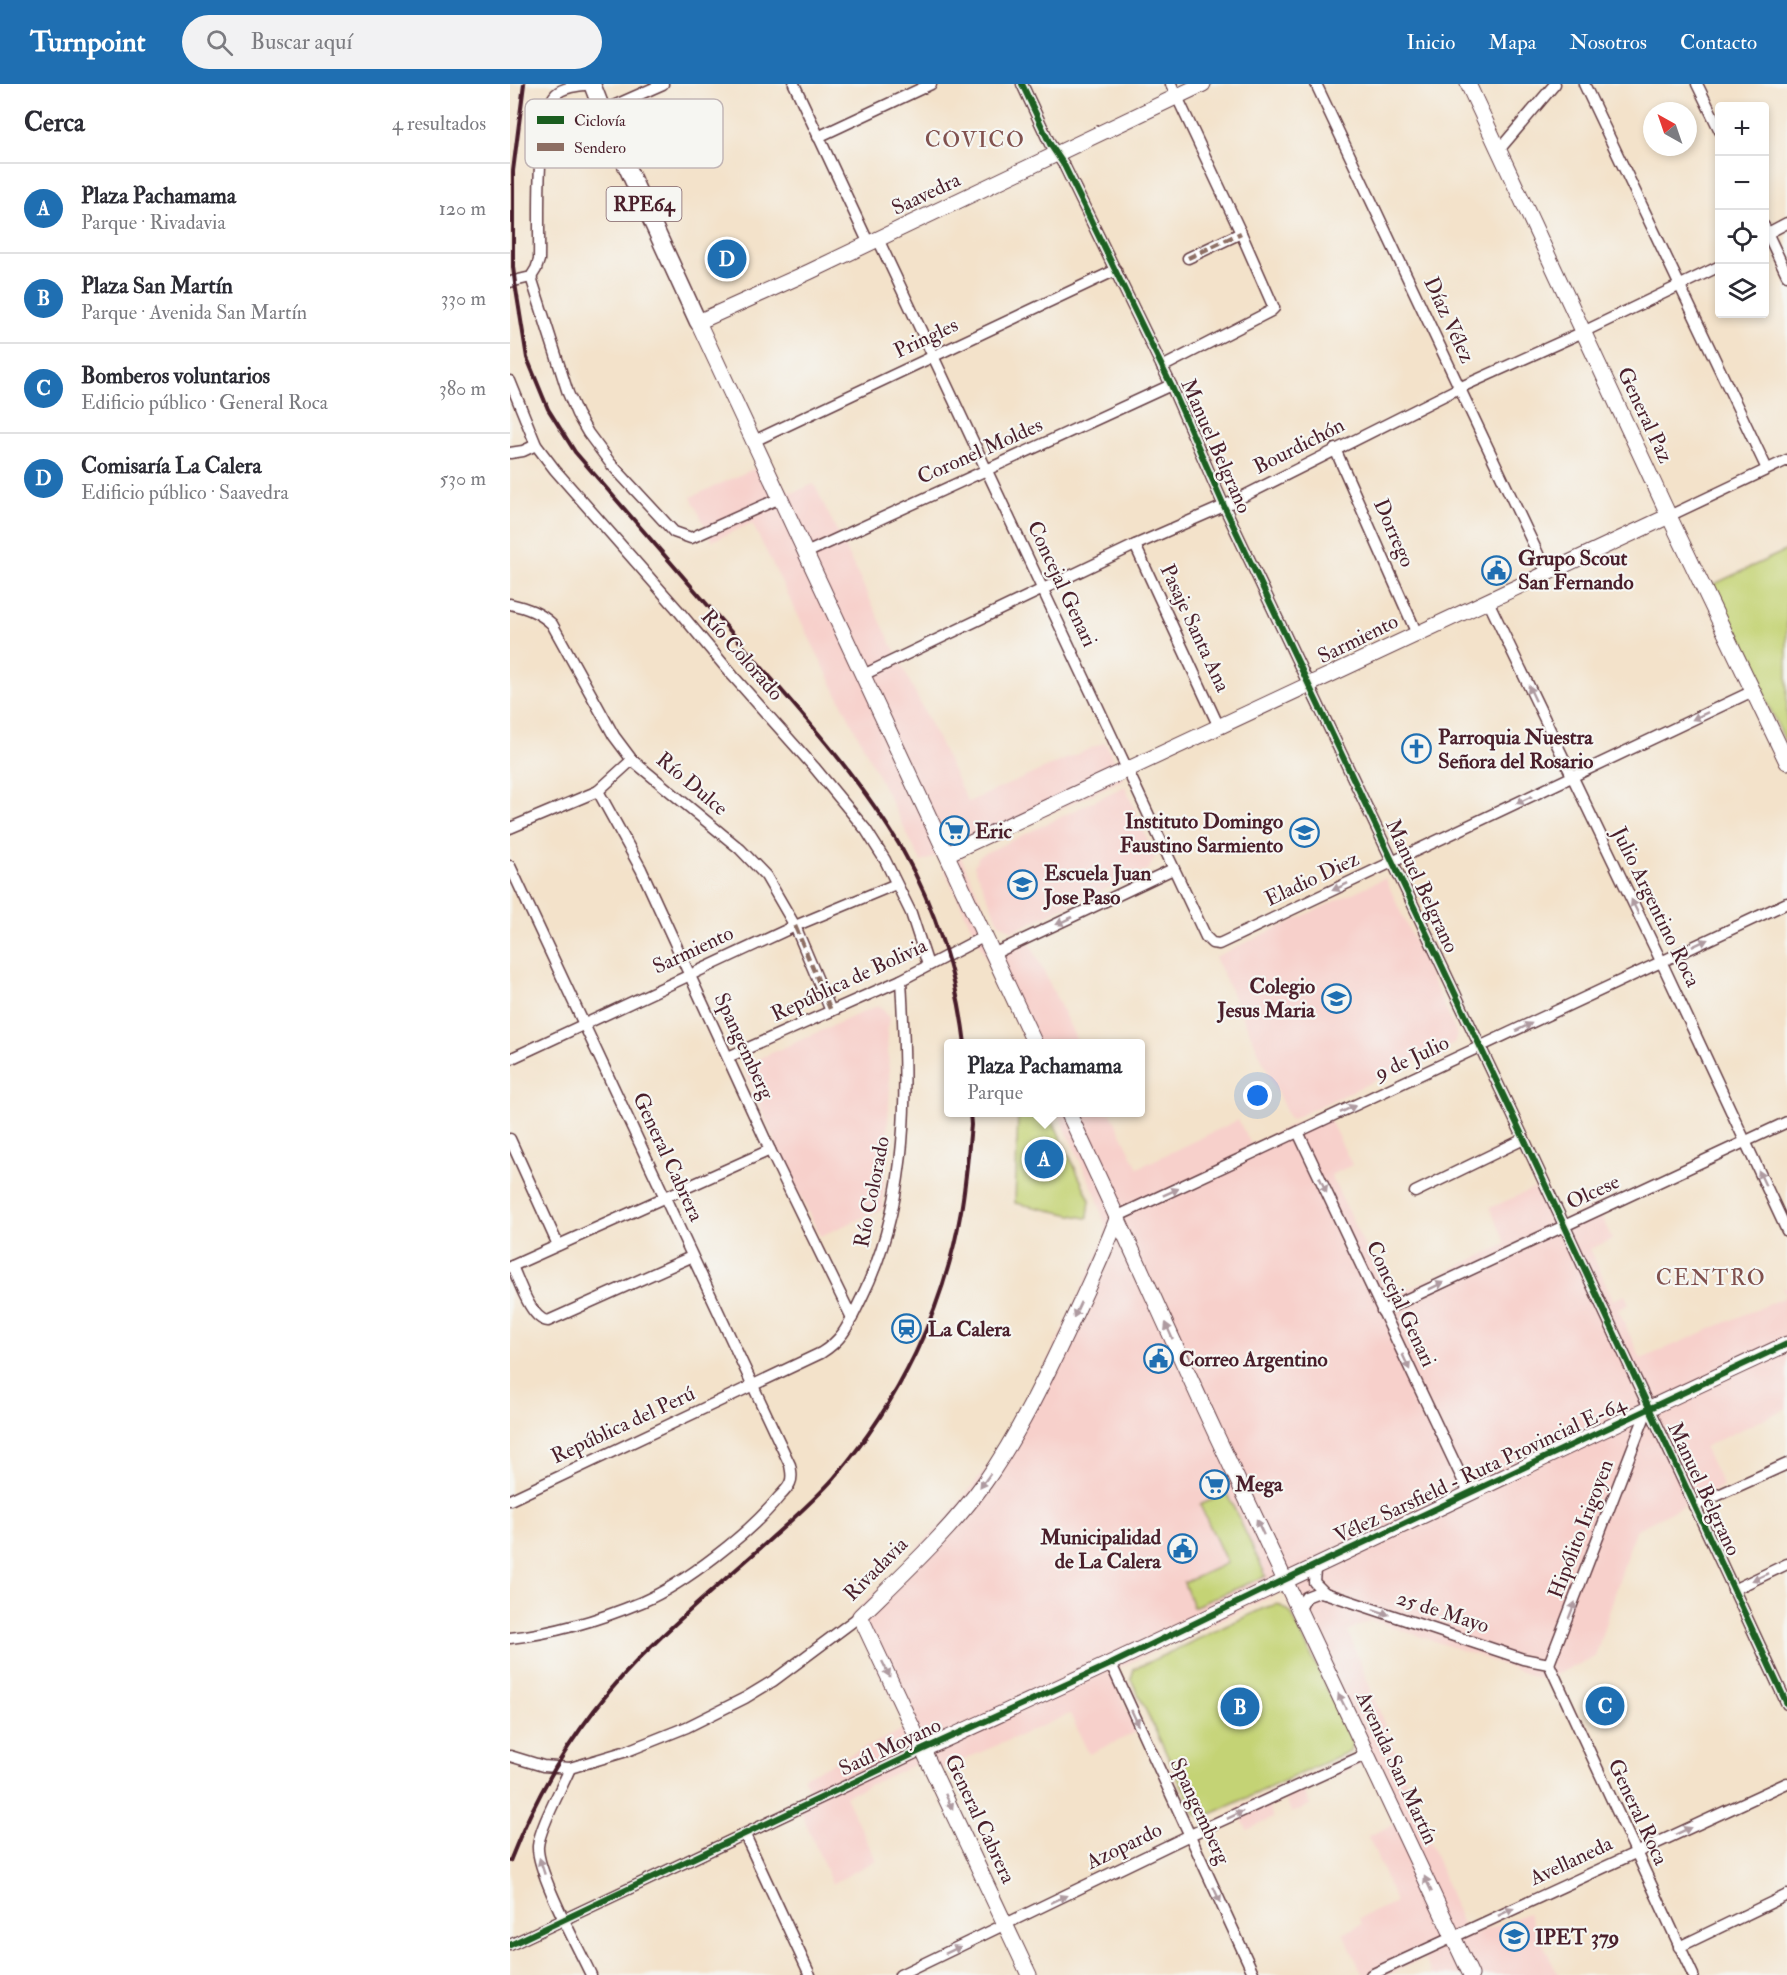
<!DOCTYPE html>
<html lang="es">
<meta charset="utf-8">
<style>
body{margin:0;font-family:"IM FELL Double Pica",serif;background:#f2f2f3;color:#2b2b33}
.controls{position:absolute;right:18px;top:18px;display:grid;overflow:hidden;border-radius:6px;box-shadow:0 3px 9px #0003}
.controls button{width:54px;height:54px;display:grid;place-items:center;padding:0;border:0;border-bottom:2px solid #e1e1e2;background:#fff;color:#2b2b33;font:30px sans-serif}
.compass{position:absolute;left:1133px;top:18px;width:54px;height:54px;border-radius:50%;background:#fff;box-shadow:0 3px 9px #0003;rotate:320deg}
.you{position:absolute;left:748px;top:1012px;width:21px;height:21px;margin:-15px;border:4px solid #fff;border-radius:50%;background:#1a73e8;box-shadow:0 0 0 9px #1a73e833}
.badge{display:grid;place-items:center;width:39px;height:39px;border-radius:50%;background:#1f6fb2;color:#fff;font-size:20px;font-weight:700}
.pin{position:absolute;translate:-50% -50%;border:3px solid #fff;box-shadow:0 2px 6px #0006}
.popup{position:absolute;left:434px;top:955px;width:201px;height:78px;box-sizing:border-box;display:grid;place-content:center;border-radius:6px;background:#fff;filter:drop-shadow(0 2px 4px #0005);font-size:20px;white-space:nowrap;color:#7c7c81}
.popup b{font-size:22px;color:#2b2b33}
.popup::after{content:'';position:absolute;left:50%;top:100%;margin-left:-12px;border:12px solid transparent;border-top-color:#fff}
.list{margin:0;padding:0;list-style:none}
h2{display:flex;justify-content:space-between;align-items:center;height:78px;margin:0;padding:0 24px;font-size:26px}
h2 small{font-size:20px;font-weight:400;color:#7c7c81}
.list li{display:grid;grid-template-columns:39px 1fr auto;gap:18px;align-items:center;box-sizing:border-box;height:90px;padding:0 24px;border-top:2px solid #e1e1e2}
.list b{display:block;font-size:22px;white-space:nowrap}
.list p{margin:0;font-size:20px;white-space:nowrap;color:#7c7c81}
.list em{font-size:20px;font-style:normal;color:#7c7c81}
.icon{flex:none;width:33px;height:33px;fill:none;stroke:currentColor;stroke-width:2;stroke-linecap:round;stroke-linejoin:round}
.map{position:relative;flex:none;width:1277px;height:1891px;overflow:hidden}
header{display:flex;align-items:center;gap:36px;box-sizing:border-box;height:84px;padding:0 30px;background:#1f6fb2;color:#fff}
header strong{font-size:28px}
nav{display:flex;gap:33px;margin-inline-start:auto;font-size:21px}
.search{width:420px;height:54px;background:#f2f2f3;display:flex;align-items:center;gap:15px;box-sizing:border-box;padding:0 21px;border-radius:33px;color:#7c7c81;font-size:22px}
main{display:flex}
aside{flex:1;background:#fff}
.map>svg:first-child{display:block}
.built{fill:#f7d0cb}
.green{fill:#c4d375;stroke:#877950;stroke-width:1.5}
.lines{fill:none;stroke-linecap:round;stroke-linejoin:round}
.street-casing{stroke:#633c43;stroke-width:13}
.secondary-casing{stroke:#633c43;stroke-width:17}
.primary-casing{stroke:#633c43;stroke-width:19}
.street{stroke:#fff;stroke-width:10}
.secondary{stroke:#fff;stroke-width:15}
.primary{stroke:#fff;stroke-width:16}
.rail{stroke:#4a1f2b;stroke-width:4}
.quiet{stroke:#8d6e63;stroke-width:4.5;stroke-dasharray:9 4.5;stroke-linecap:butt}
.cycleway-casing{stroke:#f6f6f2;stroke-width:10}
.cycleway{stroke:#1b5e20;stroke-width:6}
.oneway{fill:#ae9aa0}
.labels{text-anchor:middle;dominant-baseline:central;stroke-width:4.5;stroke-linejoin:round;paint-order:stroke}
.shield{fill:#f6f6f2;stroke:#7e6067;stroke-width:1.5}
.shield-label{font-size:20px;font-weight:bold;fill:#4a1f2b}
.street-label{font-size:21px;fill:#4a1f2b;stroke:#f6f6f2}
.poi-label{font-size:21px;font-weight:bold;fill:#4a1f2b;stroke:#f6f6f2;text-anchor:start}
.neighbourhood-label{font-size:22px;letter-spacing:1.5px;fill:#81514e;stroke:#f6f6f2}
.key{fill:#f6f6f2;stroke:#c2b6b6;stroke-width:1.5}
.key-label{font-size:16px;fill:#4a1f2b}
</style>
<header>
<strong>Turnpoint</strong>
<div class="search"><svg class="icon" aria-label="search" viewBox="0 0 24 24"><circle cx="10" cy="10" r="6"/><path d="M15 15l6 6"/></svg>Buscar aquí</div>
<nav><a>Inicio</a><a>Mapa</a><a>Nosotros</a><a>Contacto</a></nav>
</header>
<main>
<aside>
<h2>Cerca<small>4 resultados</small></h2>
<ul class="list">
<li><span class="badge">A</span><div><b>Plaza Pachamama</b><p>Parque · Rivadavia</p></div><em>120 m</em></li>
<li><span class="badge">B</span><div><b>Plaza San Martín</b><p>Parque · Avenida San Martín</p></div><em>330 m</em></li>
<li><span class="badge">C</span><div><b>Bomberos voluntarios</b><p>Edificio público · General Roca</p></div><em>380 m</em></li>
<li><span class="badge">D</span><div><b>Comisaría La Calera</b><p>Edificio público · Saavedra</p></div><em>530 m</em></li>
</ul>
</aside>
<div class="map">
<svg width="1277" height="1891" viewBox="0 0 1277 1891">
<rect width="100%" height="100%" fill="#f6f6f2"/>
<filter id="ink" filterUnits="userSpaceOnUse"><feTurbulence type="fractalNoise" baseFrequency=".0167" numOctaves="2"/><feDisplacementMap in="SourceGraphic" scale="12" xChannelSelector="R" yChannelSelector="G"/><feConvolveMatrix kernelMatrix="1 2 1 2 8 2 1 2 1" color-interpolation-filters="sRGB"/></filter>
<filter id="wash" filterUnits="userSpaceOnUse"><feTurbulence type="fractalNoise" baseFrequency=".008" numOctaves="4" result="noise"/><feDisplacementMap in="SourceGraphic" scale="24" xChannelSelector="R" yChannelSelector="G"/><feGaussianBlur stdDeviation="1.35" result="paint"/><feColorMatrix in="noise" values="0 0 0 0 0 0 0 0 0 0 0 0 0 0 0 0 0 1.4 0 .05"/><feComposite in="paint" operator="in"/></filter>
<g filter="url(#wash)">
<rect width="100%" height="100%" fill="#f3e2ca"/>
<g class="built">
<path d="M250,382L282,409L304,400L458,718L595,658L614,695L450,771L491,861L516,850L568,959H516L428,772L411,778L242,439L202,457L181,413Z"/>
<path d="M615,702L645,774L638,786L503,847L489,839L464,782L469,772Z"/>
<path d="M875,794L947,950L944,960L780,1036L705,873Z"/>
<path d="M369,921L379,933L377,950L380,1004L373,1125L310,1152L270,1070L235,987L239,979Z"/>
<path d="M815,1026L842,1081L821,1091L879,1214L996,1160L980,1124L1025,1104L1043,1141L1086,1121L1102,1155L1080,1165L1103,1216L1115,1211L1119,1220L1108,1226L1131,1275L1277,1212L1273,1204L1277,1203V1324L1194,1363L1213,1402L1125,1446L1085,1573L1033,1596L960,1569L861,1536L838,1547L957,1853L1018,1829L1048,1891H922L914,1874L877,1891H853L833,1849L852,1840L849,1834L886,1818L858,1752L885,1740L856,1678L794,1707L800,1721L782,1729L775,1715L759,1723L763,1734L737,1746L727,1725L853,1668L773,1507L600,1588L627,1648L579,1670L560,1630L420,1690L414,1676L335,1712L366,1776L322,1800L287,1719L302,1711L293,1693L397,1644L340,1533L430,1442L488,1370L513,1331L595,1154V1140L586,1111L548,1029H601L628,1084L728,1036L741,1060Z"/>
</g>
<g class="green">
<path d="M1277,466V661L1202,501Z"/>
<path d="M508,1029H539L580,1116L578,1133L576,1134L505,1119Z"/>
<path d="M717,1409L756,1492L683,1523L674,1499L717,1479L690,1421Z"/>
<path d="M768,1520L781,1529L839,1651L842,1659L840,1667L701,1730L692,1732L685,1730L621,1595L624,1585L754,1524Z"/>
</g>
</g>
<g filter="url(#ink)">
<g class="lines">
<defs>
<g id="street">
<path d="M284,0L359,160"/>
<path d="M512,0L540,60L554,81L661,301L714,422L1014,1055L1277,1620"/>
<path d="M806,0L1037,489"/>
<path d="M1074,0L1257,385"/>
<path d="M1187,0L1210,47"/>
<path d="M92,27L153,0"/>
<path d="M308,53L421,0"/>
<path d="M988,67L1045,0"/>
<path d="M1254,142L1277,191"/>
<path d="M1258,149L1277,139"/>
<path d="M368,155C479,387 585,621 696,853L702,859L709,860L1243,607"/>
<path d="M678,174L731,149"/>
<path d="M21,193L58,309L67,330L78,349L101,380L164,448L181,454L270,414"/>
<path d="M0,198L21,193L26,185L29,176C30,143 24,32 46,10C55,2 70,2 82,0"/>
<path d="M652,283L761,227L764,224L731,149L661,0"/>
<path d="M0,297L26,361L45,386L167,525L223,592L304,683L356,746L375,776L401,829L418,881"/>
<path d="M244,357L606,186"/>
<path d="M825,365L907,550"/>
<path d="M0,369L13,367L26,361"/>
<path d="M1159,432L1277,376"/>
<path d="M625,461L709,643"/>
<path d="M296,469L661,301"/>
<path d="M978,517L1151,877L1277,1147"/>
<path d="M0,520C17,524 29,528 42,540L104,652L122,676L230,765L256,792L285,842L321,927"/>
<path d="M353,591L625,461L714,422L949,304L1073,248L1210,182"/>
<path d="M88,707L131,785L260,1066L342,1234"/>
<path d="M0,744L88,707L122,676"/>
<path d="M0,782L280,1381C281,1387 283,1393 280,1399C278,1404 273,1409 269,1413C240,1449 174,1500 132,1518C89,1536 46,1549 0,1554"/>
<path d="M483,870L663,785"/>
<path d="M218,973L391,896L475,852"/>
<path d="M0,975L285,842L386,800"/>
<path d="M788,1048L959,1409"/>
<path d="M0,1055L48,1161"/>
<path d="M905,1108L1014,1055"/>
<path d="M608,1132L1277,819"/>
<path d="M2,1182C9,1197 21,1236 38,1237L181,1173"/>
<path d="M0,1183L260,1066"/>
<path d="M872,1227L1277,1038"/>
<path d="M0,1416L311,1269C335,1254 339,1239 351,1215C401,1115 397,1005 391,896"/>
<path d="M1184,1422L1277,1380"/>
<path d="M810,1481L805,1486L804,1498L815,1509"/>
<path d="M1223,1506L1277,1480"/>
<path d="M791,1532V1523L796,1513L809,1508L815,1509L1013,1575L1039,1580"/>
<path d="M601,1580L744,1891"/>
<path d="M1039,1580L1183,1891"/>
<path d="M1039,1580L1138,1324"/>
<path d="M0,1672L33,1682L60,1684L117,1667L177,1643L235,1614L263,1597L350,1532"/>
<path d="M60,1684C52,1704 30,1742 28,1762C26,1787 69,1865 81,1891"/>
<path d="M235,1751L300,1891"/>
<path d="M0,1861L414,1665"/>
<path d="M1169,1863L1277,1811"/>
<path d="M390,1891L680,1751L857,1670"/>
<path d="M861,1891L1277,1699"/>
</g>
<g id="secondary">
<path d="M958,0L1159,432L1277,678"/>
<path d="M437,770L1159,432"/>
<path d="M525,960L188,238L299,188L693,0"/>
<path d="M558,1028C608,1133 655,1240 704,1346C789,1528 876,1709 961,1891"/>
<path d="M414,1665C704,1534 989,1393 1277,1260"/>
<path d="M519,1891L350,1532C393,1490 440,1447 475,1398C510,1348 536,1292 562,1237C578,1202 595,1168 608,1132"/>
</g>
<path id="primary" d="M82,0L99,44L188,238"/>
</defs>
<use href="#street" class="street-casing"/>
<use href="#secondary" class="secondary-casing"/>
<use href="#primary" class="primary-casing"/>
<use href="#street" class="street"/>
<use href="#secondary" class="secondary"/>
<use href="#primary" class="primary"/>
<g class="rail">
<path d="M14,0L3,87V183L5,199L17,274L38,325L65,368C122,433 178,498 234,563C290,628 349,692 393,767C426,825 447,893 455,960"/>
<path d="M0,1777C33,1692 80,1620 147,1557C182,1523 219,1492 255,1460C279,1438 303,1418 324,1394C389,1319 434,1225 451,1127C456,1099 458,1070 461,1041L460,1028"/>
</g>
<g class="quiet">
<path d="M678,174L731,149"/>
<path d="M285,842L321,927"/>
</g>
<defs>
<g id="cycleway">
<path d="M512,0L540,60L554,81L661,301L714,422L1014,1055L1277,1620"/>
<path d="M0,1861L414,1665L601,1580L774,1496L1277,1260"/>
</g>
</defs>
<use href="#cycleway" class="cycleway-casing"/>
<use href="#cycleway" class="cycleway"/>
</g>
<defs><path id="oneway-solid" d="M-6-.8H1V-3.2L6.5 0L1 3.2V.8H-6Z" transform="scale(1.5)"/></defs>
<g class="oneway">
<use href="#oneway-solid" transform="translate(1022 609) rotate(-115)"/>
<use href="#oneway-solid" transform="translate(1190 632) rotate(154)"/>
<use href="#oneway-solid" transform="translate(1014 716) rotate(155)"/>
<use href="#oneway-solid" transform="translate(830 803) rotate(155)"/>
<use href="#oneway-solid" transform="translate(1125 823) rotate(-116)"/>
<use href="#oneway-solid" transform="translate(554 837) rotate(155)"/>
<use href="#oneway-solid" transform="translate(1190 859) rotate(-25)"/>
<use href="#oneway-solid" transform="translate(1014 943) rotate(-26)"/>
<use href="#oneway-solid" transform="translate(838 1025) rotate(-25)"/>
<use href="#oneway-solid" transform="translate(1252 1094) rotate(-115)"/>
<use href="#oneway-solid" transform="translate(813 1101) rotate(65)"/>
<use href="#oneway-solid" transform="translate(661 1108) rotate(-24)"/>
<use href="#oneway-solid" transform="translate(926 1202) rotate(-25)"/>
<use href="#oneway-solid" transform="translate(567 1226) rotate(115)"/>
<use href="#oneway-solid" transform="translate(659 1247) rotate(-114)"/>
<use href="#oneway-solid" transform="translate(896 1278) rotate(65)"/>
<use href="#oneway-solid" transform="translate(475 1397) rotate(126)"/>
<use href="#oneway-solid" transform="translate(750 1443) rotate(-115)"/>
<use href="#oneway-solid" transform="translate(1250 1493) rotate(155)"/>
<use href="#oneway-solid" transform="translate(1062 1526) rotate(-69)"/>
<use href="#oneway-solid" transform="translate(871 1528) rotate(19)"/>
<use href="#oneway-solid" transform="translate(376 1585) rotate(64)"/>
<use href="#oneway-solid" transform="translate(832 1617) rotate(-116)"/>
<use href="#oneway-solid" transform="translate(625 1634) rotate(65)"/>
<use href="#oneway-solid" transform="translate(439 1718) rotate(65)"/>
<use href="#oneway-solid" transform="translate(725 1731) rotate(-25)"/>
<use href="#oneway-solid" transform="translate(1173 1747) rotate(-25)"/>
<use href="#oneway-solid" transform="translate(32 1782) rotate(-108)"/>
<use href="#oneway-solid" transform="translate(918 1800) rotate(-115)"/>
<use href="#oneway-solid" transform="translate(707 1811) rotate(65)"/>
<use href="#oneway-solid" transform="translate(549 1815) rotate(-25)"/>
<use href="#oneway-solid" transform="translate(996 1828) rotate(-25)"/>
<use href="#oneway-solid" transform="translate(443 1866) rotate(-25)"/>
</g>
</g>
<defs>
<symbol id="civic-ring" viewBox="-11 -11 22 22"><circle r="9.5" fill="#f6f6f2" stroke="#1f6fb2" stroke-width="1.5"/><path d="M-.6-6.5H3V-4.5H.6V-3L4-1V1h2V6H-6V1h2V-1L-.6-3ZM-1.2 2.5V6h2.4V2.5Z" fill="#1f6fb2"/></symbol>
<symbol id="church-ring" viewBox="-11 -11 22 22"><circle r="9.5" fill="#f6f6f2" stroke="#1f6fb2" stroke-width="1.5"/><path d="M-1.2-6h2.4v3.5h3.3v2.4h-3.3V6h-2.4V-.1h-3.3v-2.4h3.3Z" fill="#1f6fb2"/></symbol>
<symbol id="supermarket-ring" viewBox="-11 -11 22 22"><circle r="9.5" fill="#f6f6f2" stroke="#1f6fb2" stroke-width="1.5"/><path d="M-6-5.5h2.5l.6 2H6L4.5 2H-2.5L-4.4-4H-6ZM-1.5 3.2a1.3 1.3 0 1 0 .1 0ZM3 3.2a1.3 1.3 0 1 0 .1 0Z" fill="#1f6fb2"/></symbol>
<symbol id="school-ring" viewBox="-11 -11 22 22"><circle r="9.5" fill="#f6f6f2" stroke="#1f6fb2" stroke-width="1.5"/><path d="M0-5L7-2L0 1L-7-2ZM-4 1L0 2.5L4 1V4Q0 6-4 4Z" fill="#1f6fb2"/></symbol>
<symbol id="station-ring" viewBox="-11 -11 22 22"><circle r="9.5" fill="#f6f6f2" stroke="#1f6fb2" stroke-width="1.5"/><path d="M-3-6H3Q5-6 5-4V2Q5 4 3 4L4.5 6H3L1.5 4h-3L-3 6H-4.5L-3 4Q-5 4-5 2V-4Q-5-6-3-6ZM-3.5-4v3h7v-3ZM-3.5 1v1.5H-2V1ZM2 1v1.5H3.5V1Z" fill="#1f6fb2"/></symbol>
</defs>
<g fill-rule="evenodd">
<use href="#civic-ring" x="970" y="470" width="33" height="33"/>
<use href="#church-ring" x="890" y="648" width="33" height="33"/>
<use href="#supermarket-ring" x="428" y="730" width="33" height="33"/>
<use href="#school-ring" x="778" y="732" width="33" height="33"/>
<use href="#school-ring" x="496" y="784" width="33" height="33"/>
<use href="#school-ring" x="810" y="898" width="33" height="33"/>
<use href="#station-ring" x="380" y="1228" width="33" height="33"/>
<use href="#civic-ring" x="632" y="1258" width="33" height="33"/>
<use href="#supermarket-ring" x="688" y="1384" width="33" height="33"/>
<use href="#civic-ring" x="656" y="1448" width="33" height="33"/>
<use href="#school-ring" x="988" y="1836" width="33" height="33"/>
</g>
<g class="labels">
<rect class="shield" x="96.5" y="103" width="75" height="34" rx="4.5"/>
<g class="shield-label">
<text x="134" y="120">RPE64</text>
</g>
<g class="street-label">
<text transform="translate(416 110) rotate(-25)">Saavedra</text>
<text transform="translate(939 236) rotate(65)">Díaz Vélez</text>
<text transform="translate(416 254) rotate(-25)">Pringles</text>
<text transform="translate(1135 331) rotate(65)">General Paz</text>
<text transform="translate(706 362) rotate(66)">Manuel Belgrano</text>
<text transform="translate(789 362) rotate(-27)">Bourdichón</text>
<text transform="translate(470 367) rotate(-24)">Coronel Moldes</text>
<text transform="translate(884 449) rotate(66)">Dorrego</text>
<text transform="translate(552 500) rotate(65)">Concejal Genari</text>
<text transform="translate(685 544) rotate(65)">Pasaje Santa Ana</text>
<text transform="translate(848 555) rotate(-26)">Sarmiento</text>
<text transform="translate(232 571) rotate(49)">Río Colorado</text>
<text transform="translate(182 700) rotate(40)">Río Dulce</text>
<text transform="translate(802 795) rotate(-25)">Eladio Diez</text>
<text transform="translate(912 802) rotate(65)">Manuel Belgrano</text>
<text transform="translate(1146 823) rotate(64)">Julio Argentino Roca</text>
<text transform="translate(183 866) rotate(-25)">Sarmiento</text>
<text transform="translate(339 896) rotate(-25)">República de Bolivia</text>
<text transform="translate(234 962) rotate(65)">Spangemberg</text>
<text transform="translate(902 974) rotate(-25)">9 de Julio</text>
<text transform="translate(158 1073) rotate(65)">General Cabrera</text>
<text transform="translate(362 1108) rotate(-79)">Río Colorado</text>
<text transform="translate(1083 1108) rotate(-25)">Olcese</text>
<text transform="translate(891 1220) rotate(65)">Concejal Genari</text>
<text transform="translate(113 1341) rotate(-25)">República del Perú</text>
<text transform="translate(970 1386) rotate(-25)">Vélez Sarsfield - Ruta Provincial E-64</text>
<text transform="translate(1194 1405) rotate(65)">Manuel Belgrano</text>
<text transform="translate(1071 1445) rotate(-69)">Hipólito Irigoyen</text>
<text transform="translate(366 1485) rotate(-45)">Rivadavia</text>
<text transform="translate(933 1528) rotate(18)">25 de Mayo</text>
<text transform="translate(380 1663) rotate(-25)">Saúl Moyano</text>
<text transform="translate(887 1684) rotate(65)">Avenida San Martín</text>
<text transform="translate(690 1727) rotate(65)">Spangemberg</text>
<text transform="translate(1128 1728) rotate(65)">General Roca</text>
<text transform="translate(470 1735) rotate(65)">General Cabrera</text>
<text transform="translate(614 1762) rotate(-26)">Azopardo</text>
<text transform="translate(1061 1777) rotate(-25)">Avellaneda</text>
</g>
<g class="poi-label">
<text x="1008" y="474">Grupo Scout<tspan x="1008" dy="24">San Fernando</tspan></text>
<text x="928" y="653">Parroquia Nuestra<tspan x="928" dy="24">Señora del Rosario</tspan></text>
<text x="773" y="737" text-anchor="end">Instituto Domingo<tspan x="773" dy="24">Faustino Sarmiento</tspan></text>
<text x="465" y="747">Eric</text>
<text x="534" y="789">Escuela Juan<tspan x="534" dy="24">Jose Paso</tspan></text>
<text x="805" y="902" text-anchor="end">Colegio<tspan x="805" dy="24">Jesus Maria</tspan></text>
<text x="418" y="1245">La Calera</text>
<text x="669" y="1275">Correo Argentino</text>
<text x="725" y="1400">Mega</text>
<text x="651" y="1453" text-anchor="end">Municipalidad<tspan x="651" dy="24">de La Calera</tspan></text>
<text x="1025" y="1853">IPET 379</text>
</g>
<g class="neighbourhood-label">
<text x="465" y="56">COVICO</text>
<text x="1201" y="1194">CENTRO</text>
</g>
</g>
<rect x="15" y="15" width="198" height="69" rx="9" class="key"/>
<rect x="27" y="32" width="27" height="8" fill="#1b5e20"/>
<rect x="27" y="59" width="27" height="8" fill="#8d6e63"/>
<g class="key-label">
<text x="64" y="42">Ciclovía</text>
<text x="64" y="69">Sendero</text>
</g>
</svg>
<div class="controls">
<button>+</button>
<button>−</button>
<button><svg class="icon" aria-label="locate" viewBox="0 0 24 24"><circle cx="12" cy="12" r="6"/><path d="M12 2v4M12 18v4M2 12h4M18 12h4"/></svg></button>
<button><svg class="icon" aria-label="layers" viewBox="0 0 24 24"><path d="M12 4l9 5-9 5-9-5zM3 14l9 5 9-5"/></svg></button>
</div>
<svg class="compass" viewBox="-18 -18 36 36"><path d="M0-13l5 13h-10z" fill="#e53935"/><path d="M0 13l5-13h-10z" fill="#7c7c81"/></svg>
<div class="you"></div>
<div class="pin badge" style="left:534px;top:1075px">A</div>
<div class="popup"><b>Plaza Pachamama</b>Parque</div>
<div class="pin badge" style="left:730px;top:1623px">B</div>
<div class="pin badge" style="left:1095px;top:1622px">C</div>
<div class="pin badge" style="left:217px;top:175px">D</div>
</div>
</main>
